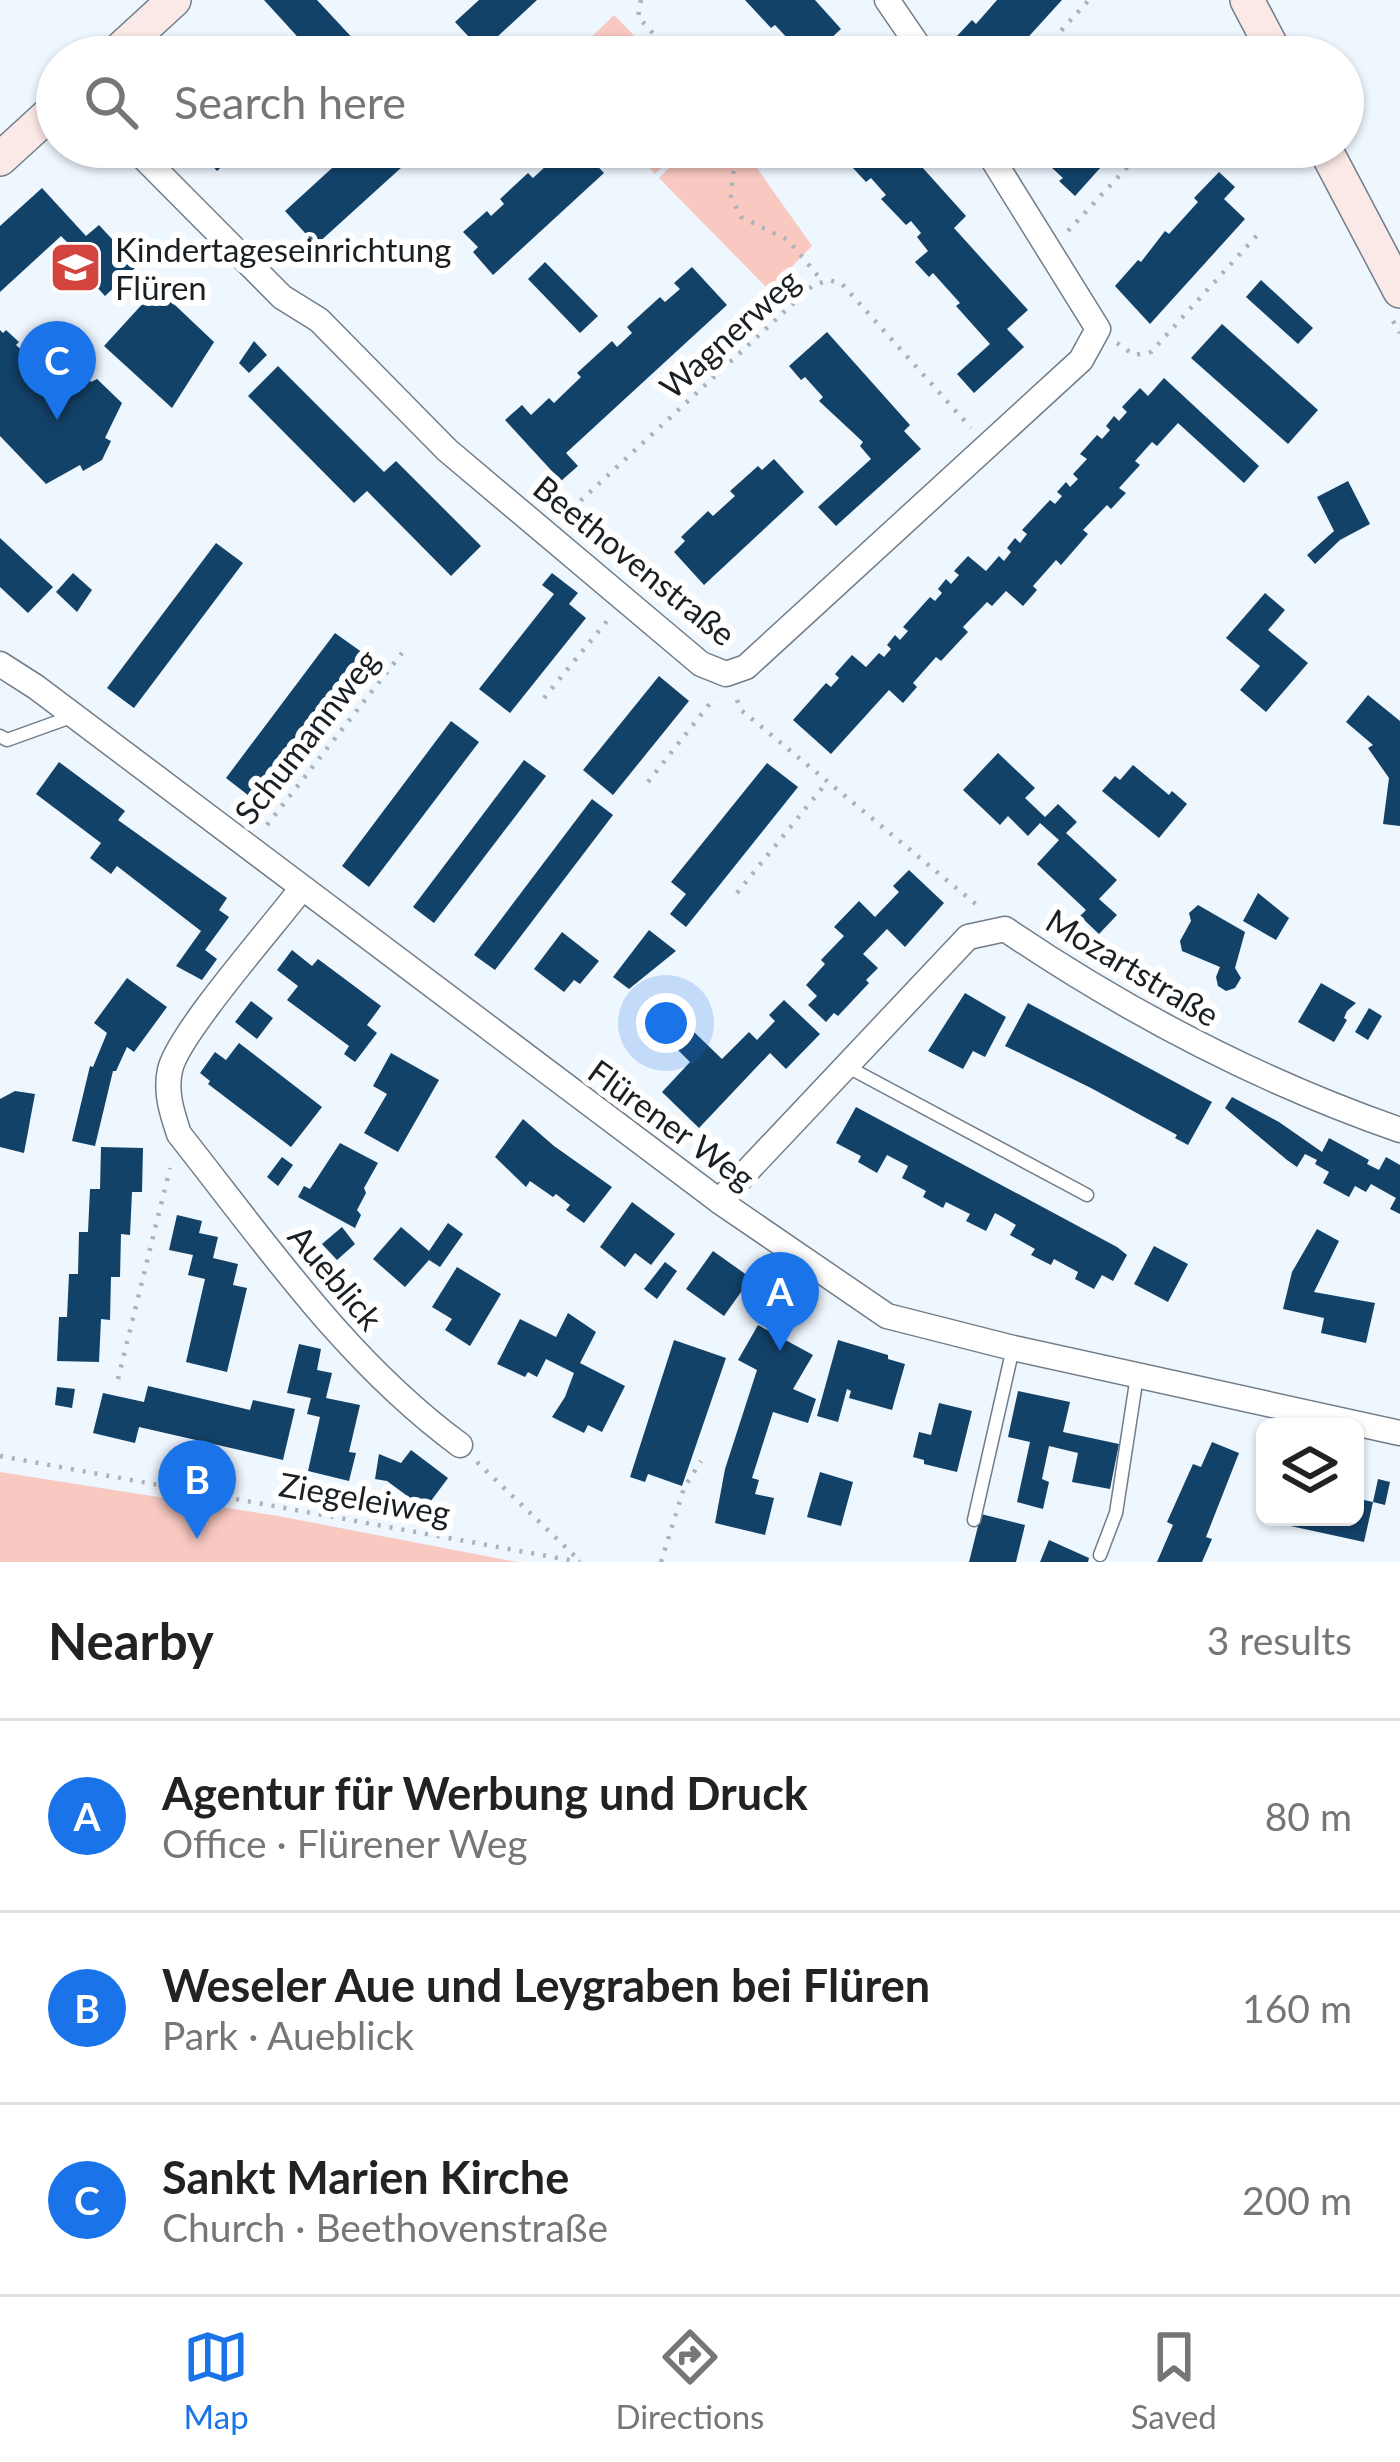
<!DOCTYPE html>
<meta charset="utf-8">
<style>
body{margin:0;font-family:Lato,sans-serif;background:#f6f6f6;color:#222}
.controls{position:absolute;right:36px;bottom:36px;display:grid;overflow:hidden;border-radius:18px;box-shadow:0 3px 9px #0004}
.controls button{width:108px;height:108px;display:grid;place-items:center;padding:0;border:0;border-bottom:3px solid #e0e0e0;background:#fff;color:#222;font:60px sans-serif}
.you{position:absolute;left:666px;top:1023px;width:42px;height:42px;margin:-30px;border:9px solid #fff;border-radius:50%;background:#1a73e8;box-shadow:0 0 0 18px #1a73e833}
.badge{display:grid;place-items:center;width:78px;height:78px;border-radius:50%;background:#1a73e8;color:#fff;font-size:39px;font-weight:700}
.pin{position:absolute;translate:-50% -99px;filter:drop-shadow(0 3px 6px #0008)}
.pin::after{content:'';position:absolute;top:63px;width:42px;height:36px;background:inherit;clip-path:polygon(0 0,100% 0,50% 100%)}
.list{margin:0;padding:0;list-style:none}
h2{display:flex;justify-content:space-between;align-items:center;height:156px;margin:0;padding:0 48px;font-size:51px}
h2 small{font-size:39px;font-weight:400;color:#767676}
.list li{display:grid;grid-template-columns:78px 1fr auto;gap:36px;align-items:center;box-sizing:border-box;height:192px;padding:0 48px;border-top:3px solid #e0e0e0}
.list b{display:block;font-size:45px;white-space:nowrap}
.list p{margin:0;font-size:39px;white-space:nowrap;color:#767676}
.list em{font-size:39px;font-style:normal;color:#767676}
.icon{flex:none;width:66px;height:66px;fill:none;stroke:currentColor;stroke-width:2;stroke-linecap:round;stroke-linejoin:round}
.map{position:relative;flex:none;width:1400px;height:1562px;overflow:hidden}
.search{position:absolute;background:#fff;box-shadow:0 3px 9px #0004;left:36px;right:36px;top:36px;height:132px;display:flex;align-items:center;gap:30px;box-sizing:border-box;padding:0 42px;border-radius:66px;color:#767676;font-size:45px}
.sheet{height:732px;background:#fff}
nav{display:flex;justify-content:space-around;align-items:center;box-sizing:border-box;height:168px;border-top:3px solid #e0e0e0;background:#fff;font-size:33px;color:#767676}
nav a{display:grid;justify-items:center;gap:6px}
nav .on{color:#1a73e8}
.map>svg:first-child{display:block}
.green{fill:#f8c8c1}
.building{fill:#134269}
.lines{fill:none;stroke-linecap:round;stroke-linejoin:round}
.lane-casing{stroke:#717d89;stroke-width:15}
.street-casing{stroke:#717d89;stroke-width:27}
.secondary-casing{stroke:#717d89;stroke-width:36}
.path{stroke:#abb2b8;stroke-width:4.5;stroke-dasharray:3 9;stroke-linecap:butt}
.lane{stroke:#fff;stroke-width:12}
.street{stroke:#fff;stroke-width:24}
.secondary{stroke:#fbe9e7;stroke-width:33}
.labels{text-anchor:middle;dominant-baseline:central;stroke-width:12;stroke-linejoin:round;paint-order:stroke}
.poi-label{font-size:33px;fill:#1a1f23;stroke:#fff;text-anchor:start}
.street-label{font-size:33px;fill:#1a1f23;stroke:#fff}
</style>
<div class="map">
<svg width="1400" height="1562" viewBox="0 0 1400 1562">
<rect width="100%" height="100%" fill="#eef6fe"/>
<g class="green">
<path d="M614,15L655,57H571Z"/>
<path d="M629,147H684L655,174Z"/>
<path d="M690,147H742L812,246L769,290L659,178Z"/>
<path d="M0,1472L278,1516L517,1562H0Z"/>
</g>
<g class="building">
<path d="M264,0H317L358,44L344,57H316Z"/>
<path d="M479,0H537L482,51L455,22Z"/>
<path d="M745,0H815L841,29L829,40L844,57H798L787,45L791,42L775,25L771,28Z"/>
<path d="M997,0H1062L1010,57H980L957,36L972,20L976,24Z"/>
<path d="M195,147H243L217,171Z"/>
<path d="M355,147H424L316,245L285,211Z"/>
<path d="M557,147H571L579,155L583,151L604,173L493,275L473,252L478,247L463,232L487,211L491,216L504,204L500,199L528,173L533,178L546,166L541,161Z"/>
<path d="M861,147H904L966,216L954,228L1028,310L1007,329L1024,347L974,393L957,374L990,344L956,306L960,303L933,273L929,277L915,262L928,251L917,237L921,233L911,221L906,225L881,199L886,195L871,178L866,182L853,168L867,154Z"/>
<path d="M1050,147H1119L1075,196L1059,181L1063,178L1040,157Z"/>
<path d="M1219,172L1235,187L1224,199L1245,219L1150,324L1115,286L1138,260L1141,262L1165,231L1169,234L1198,202L1194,198Z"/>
<path d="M42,188L86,236L99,225L137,266L105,296L67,254L73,248L61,236L0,292V226Z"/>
<path d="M545,262L598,316L580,333L528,279Z"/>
<path d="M692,267L727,305L566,453L578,466L561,481L505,420L522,405L531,415L549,398L554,403L581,377L577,373L612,341L617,347L632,333L627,327L660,297L665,302L680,289L674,283Z"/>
<path d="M1261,280L1313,328L1298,344L1246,297Z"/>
<path d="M157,288L214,342L172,408L104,346Z"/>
<path d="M1222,324L1318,410L1288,444L1191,358Z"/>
<path d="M0,330L3,333L6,330L19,342L16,345L70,395L85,387L82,382L88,378L91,382L97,379L122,403L105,438L111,441L102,460L83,471L80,465L46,484L0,436Z"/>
<path d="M827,332L910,425L904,431L921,449L836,526L818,507L871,459L860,446L863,442L819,401L823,397L805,377L801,380L789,366Z"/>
<path d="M254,341L267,355L249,373L239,363Z"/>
<path d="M278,366L384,472L396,461L481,546L451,576L367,491L354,503L248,396Z"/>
<path d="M1164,378L1259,466L1244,483L1178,423L1157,446L1152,442L1135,461L1140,465L1119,488L1126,493L1111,509L1107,505L1083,530L1088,534L1061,565L1056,560L1033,586L1037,590L1023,606L1006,591L992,606L987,602L963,627L968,632L941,661L936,657L913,683L917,687L903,703L889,690L831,754L793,720L826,683L831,687L839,678L835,674L852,655L866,667L879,653L884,657L891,649L887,645L895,635L900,640L908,631L903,627L930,597L935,601L942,593L938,589L946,579L951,584L959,575L954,571L968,556L986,571L999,556L1004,561L1011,552L1007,548L1015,538L1020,543L1027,534L1022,530L1050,500L1055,504L1062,496L1057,492L1066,482L1070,487L1078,479L1073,474L1087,459L1080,454L1097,435L1102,439L1110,430L1106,426L1114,416L1119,421L1127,412L1122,407L1140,388L1148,396Z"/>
<path d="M774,459L804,492L704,585L674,552L685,541L681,537L708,511L713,516L735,496L730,491L758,466L762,470Z"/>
<path d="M1348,481L1370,524L1340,540L1315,564L1307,555L1334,531L1317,497Z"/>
<path d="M0,538L53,587L28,613L0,587Z"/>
<path d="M216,543L243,563L134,708L107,688Z"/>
<path d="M73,573L92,590L77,612L56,592Z"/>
<path d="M552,573L578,593L569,604L586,618L510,713L479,689L554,594L542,585Z"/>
<path d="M1265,593L1285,610L1268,630L1308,663L1266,712L1240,690L1260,666L1226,638Z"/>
<path d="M335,633L363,653L253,799L226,778Z"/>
<path d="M659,676L689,701L613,795L583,770Z"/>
<path d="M1368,695L1400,721V826L1383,824L1389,778L1368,748L1373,745L1346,722Z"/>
<path d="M451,721L479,742L369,887L342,866Z"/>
<path d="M998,753L1035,788L1025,798L1045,817L1058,804L1077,822L1066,833L1117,880L1099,899L1117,915L1099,934L1080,916L1086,910L1037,864L1059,840L1040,823L1028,836L1008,816L1000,825L963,790Z"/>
<path d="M524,760L546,776L434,923L413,907Z"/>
<path d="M59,762L125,811L118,820L227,898L219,910L229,917L205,950L217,959L202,980L176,966L201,931L117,866L111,874L90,858L101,843L36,794Z"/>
<path d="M767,763L798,787L686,927L670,914L686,894L671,882Z"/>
<path d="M1133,765L1169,795L1172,791L1187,804L1159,838L1102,791L1115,776L1120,780Z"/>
<path d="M592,799L613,815L495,970L474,955Z"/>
<path d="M909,870L944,903L905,947L887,929L863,954L878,968L866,980L869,983L838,1016L834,1013L826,1022L808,1005L817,996L806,985L825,964L821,960L844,936L834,927L859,901L875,917L899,892L893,886Z"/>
<path d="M1258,893L1289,918L1276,940L1243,921Z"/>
<path d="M1198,905L1245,932L1235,968L1241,978L1235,988L1226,991L1218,986L1216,977L1220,967L1182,951L1180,941L1191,921L1189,913Z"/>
<path d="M649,930L676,951L629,989L613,977Z"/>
<path d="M562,932L599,961L580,984L574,980L564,992L534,969Z"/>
<path d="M292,950L312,966L318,959L381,1006L367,1025L377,1033L355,1062L344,1054L349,1046L287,1000L298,986L277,970Z"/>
<path d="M127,978L167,1007L134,1052L127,1047L116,1071H113L95,1146L72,1141L90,1066L93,1067L107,1033L94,1023Z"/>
<path d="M1321,983L1356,1003L1347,1011L1344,1018L1347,1020L1334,1042L1298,1022Z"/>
<path d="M965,993L1006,1017L985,1057L973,1051L963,1069L928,1051Z"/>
<path d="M784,1000L820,1034L786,1069L770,1053L699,1128L662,1092L690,1062L678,1050L694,1032L722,1059L749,1032L757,1040L775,1021L769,1015Z"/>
<path d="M251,1001L273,1018L257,1039L235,1022Z"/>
<path d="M1028,1003L1212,1102L1188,1145L1175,1138L1177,1135L1091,1088L1005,1046Z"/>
<path d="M1369,1008L1382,1016L1368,1040L1355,1032Z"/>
<path d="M239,1043L322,1107L291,1147L208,1084L210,1081L200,1073L215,1052L226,1060Z"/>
<path d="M391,1053L439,1080L398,1152L364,1133L387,1094L373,1086Z"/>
<path d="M15,1091L35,1094L24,1153L0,1147V1099Z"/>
<path d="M1232,1097L1279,1122L1322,1152L1329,1138L1369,1160L1367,1164L1379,1170L1386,1157L1400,1165V1214L1390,1209L1396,1198L1371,1184L1366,1192L1355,1186L1349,1197L1323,1183L1329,1172L1315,1164L1317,1160L1305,1154L1297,1167L1287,1160L1225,1108Z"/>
<path d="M856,1107L1117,1247L1127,1255L1113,1281L1102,1275L1094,1289L1075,1279L1078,1272L1054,1259L1051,1265L1031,1255L1035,1249L1010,1235L1016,1225L1006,1219L995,1213L986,1231L966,1221L970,1214L946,1202L943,1208L923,1197L926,1191L902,1178L908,1166L887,1155L877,1173L858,1162L861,1156L836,1143Z"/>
<path d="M523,1119L554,1146L612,1187L584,1223L566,1210L570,1205L556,1194L553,1197L530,1181L526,1187L495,1157Z"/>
<path d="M340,1143L378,1163L364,1188L366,1193L357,1210L361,1215L355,1228L298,1197L304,1186L310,1189Z"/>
<path d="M101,1147L143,1148L142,1192H132L130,1235L121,1234L120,1277H111L110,1320L101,1319L99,1362L57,1361L59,1317H67L69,1274H78L79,1232H88L90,1189H100Z"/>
<path d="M282,1157L293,1165L278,1186L267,1177Z"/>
<path d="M632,1202L675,1234L651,1265L635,1253L625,1267L600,1247Z"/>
<path d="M177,1215L202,1221L199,1233L218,1237L213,1258L238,1264L233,1285L247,1288L227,1372L186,1362L205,1279L188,1275L193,1255L169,1250Z"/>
<path d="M448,1223L463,1234L440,1267L429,1260L405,1287L373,1259L401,1227L429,1251Z"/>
<path d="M342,1227L355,1244L337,1260L322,1244Z"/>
<path d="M1317,1229L1339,1241L1314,1292L1375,1303L1366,1343L1321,1333L1324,1318L1283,1309L1292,1272Z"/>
<path d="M1154,1246L1188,1264L1168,1302L1134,1284Z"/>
<path d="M713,1251L751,1278L724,1316L686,1289Z"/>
<path d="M665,1262L677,1271L657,1299L644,1289Z"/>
<path d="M457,1267L501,1294L470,1346L445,1330L452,1319L432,1307Z"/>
<path d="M568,1313L596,1332L580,1363L625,1386L602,1432L588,1425L584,1433L552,1417L565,1397L574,1373L546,1359L537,1377L528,1372L525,1377L497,1364L520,1319L556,1337Z"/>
<path d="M758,1325L813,1355L793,1389L816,1399L808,1423L773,1412L752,1478L759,1480L755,1494L774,1498L765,1535L715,1523L725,1469L757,1370L738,1360Z"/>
<path d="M674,1340L726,1358L682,1486L648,1474L645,1482L630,1477Z"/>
<path d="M838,1340L888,1355V1359L905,1364L892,1410L849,1398L851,1391L847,1389L838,1422L817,1416Z"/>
<path d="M299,1344L321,1349L317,1370L332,1373L326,1398L360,1405L349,1452L356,1453L349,1481L308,1471L320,1417L307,1414L311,1398L287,1393Z"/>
<path d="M148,1386L250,1410L253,1400L295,1409L283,1460L139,1427L135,1443L93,1433L103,1393L144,1402Z"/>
<path d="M57,1387L75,1389L72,1408L55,1405Z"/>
<path d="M1018,1391L1070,1402L1063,1432L1119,1444L1110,1489L1072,1482L1078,1453L1049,1446L1042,1479L1049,1482L1043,1509L1017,1502L1030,1442L1008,1437Z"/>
<path d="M939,1403L972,1411L957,1472L924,1464V1460L913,1457L919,1432L931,1435Z"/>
<path d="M1212,1442L1239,1453L1206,1537L1212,1539L1202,1562H1157L1173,1525L1167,1522L1193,1464L1201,1467Z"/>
<path d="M411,1450L448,1478L425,1509L387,1481L375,1479L379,1454L401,1463Z"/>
<path d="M820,1472L853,1482L841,1526L807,1517Z"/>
<path d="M1378,1479L1390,1482L1385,1505L1373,1502L1364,1542L1286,1525L1288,1517H1355V1498L1373,1502Z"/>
<path d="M981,1514L1025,1525L1016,1562H969Z"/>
<path d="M1049,1540L1089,1558L1088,1562H1040Z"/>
</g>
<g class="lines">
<defs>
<g id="lane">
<path d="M0,736L7,740L71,717"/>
<path d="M846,1066L1087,1195"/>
<path d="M974,1520L1013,1348"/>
<path d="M1100,1555L1116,1513L1137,1376"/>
</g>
<g id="street">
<path d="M887,0L926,57"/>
<path d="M133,147L282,297L319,320L447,450L701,664L726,674L746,667L1081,360L1098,329L985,147"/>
<path d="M0,664L36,687L719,1201L887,1316L1013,1348L1400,1433"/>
<path d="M302,888C275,924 177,1035 170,1070C165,1092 172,1113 179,1134C266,1244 346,1361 460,1445"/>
<path d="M719,1201L968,937L1005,929C1129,1013 1259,1081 1400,1130"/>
</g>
<g id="secondary">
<path d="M1247,0L1277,57"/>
<path d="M112,57L174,0"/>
<path d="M1324,147L1400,291"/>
<path d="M0,159L57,107"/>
</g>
</defs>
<use href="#lane" class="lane-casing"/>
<use href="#street" class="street-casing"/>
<use href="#secondary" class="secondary-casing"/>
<g class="path">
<path d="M641,0L638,17L675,57"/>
<path d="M1037,57L1089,0"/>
<path d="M736,147L731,196L741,217L788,240L823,282"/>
<path d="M1068,231L1146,147"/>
<path d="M1393,321L1400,333"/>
<path d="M1117,343L1134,355L1151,352L1259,233"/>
<path d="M563,517L812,286L829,280L842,284L971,428"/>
<path d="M544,698L607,621"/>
<path d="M737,700L741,710L978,906"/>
<path d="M648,782L715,697"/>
<path d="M267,825L402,653"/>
<path d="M737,893L827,782"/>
<path d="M118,1379L170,1168"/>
<path d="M0,1456L580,1562"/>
<path d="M477,1462L581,1562"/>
<path d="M661,1562L684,1488L701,1461"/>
</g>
<use href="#lane" class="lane"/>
<use href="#street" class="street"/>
<use href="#secondary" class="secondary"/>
</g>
<defs>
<symbol id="school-square" viewBox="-11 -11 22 22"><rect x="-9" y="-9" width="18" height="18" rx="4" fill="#d2443d" stroke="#fff"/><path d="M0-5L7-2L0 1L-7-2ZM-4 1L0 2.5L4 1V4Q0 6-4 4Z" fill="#fff"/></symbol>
</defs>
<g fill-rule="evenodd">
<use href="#school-square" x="46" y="238" width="59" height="59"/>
</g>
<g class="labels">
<g class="poi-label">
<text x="115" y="249">Kindertageseinrichtung<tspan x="115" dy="38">Flüren</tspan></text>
</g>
<g class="street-label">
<text transform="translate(729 333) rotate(-42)">Wagnerweg</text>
<text transform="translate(635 560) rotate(39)">Beethovenstraße</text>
<text transform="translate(306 736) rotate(-52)">Schumannweg</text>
<text transform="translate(1133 967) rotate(31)">Mozartstraße</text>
<text transform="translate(672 1124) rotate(36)">Flürener Weg</text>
<text transform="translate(336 1277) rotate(50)">Aueblick</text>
<text transform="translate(365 1498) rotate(10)">Ziegeleiweg</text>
</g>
</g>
</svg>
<div class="controls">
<button><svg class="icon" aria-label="layers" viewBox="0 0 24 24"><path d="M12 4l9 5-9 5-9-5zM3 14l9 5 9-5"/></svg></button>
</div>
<div class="you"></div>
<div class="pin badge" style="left:780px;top:1351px">A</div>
<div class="pin badge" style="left:197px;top:1539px">B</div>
<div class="pin badge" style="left:57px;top:420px">C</div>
<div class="search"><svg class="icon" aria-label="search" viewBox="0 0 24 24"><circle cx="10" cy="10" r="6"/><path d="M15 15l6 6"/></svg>Search here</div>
</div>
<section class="sheet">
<h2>Nearby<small>3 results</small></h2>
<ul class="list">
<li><span class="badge">A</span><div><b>Agentur für Werbung und Druck</b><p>Office · Flürener Weg</p></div><em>80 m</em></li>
<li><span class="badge">B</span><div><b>Weseler Aue und Leygraben bei Flüren</b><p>Park · Aueblick</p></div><em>160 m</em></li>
<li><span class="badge">C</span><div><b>Sankt Marien Kirche</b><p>Church · Beethovenstraße</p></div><em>200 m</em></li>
</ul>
</section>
<nav>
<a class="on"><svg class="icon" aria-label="map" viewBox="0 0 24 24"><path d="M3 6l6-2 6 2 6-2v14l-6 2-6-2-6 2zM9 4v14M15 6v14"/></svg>Map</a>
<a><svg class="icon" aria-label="directions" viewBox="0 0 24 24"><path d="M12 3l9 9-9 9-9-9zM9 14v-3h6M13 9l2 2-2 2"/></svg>Directions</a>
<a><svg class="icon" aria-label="saved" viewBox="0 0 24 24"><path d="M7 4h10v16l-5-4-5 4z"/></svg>Saved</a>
</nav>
